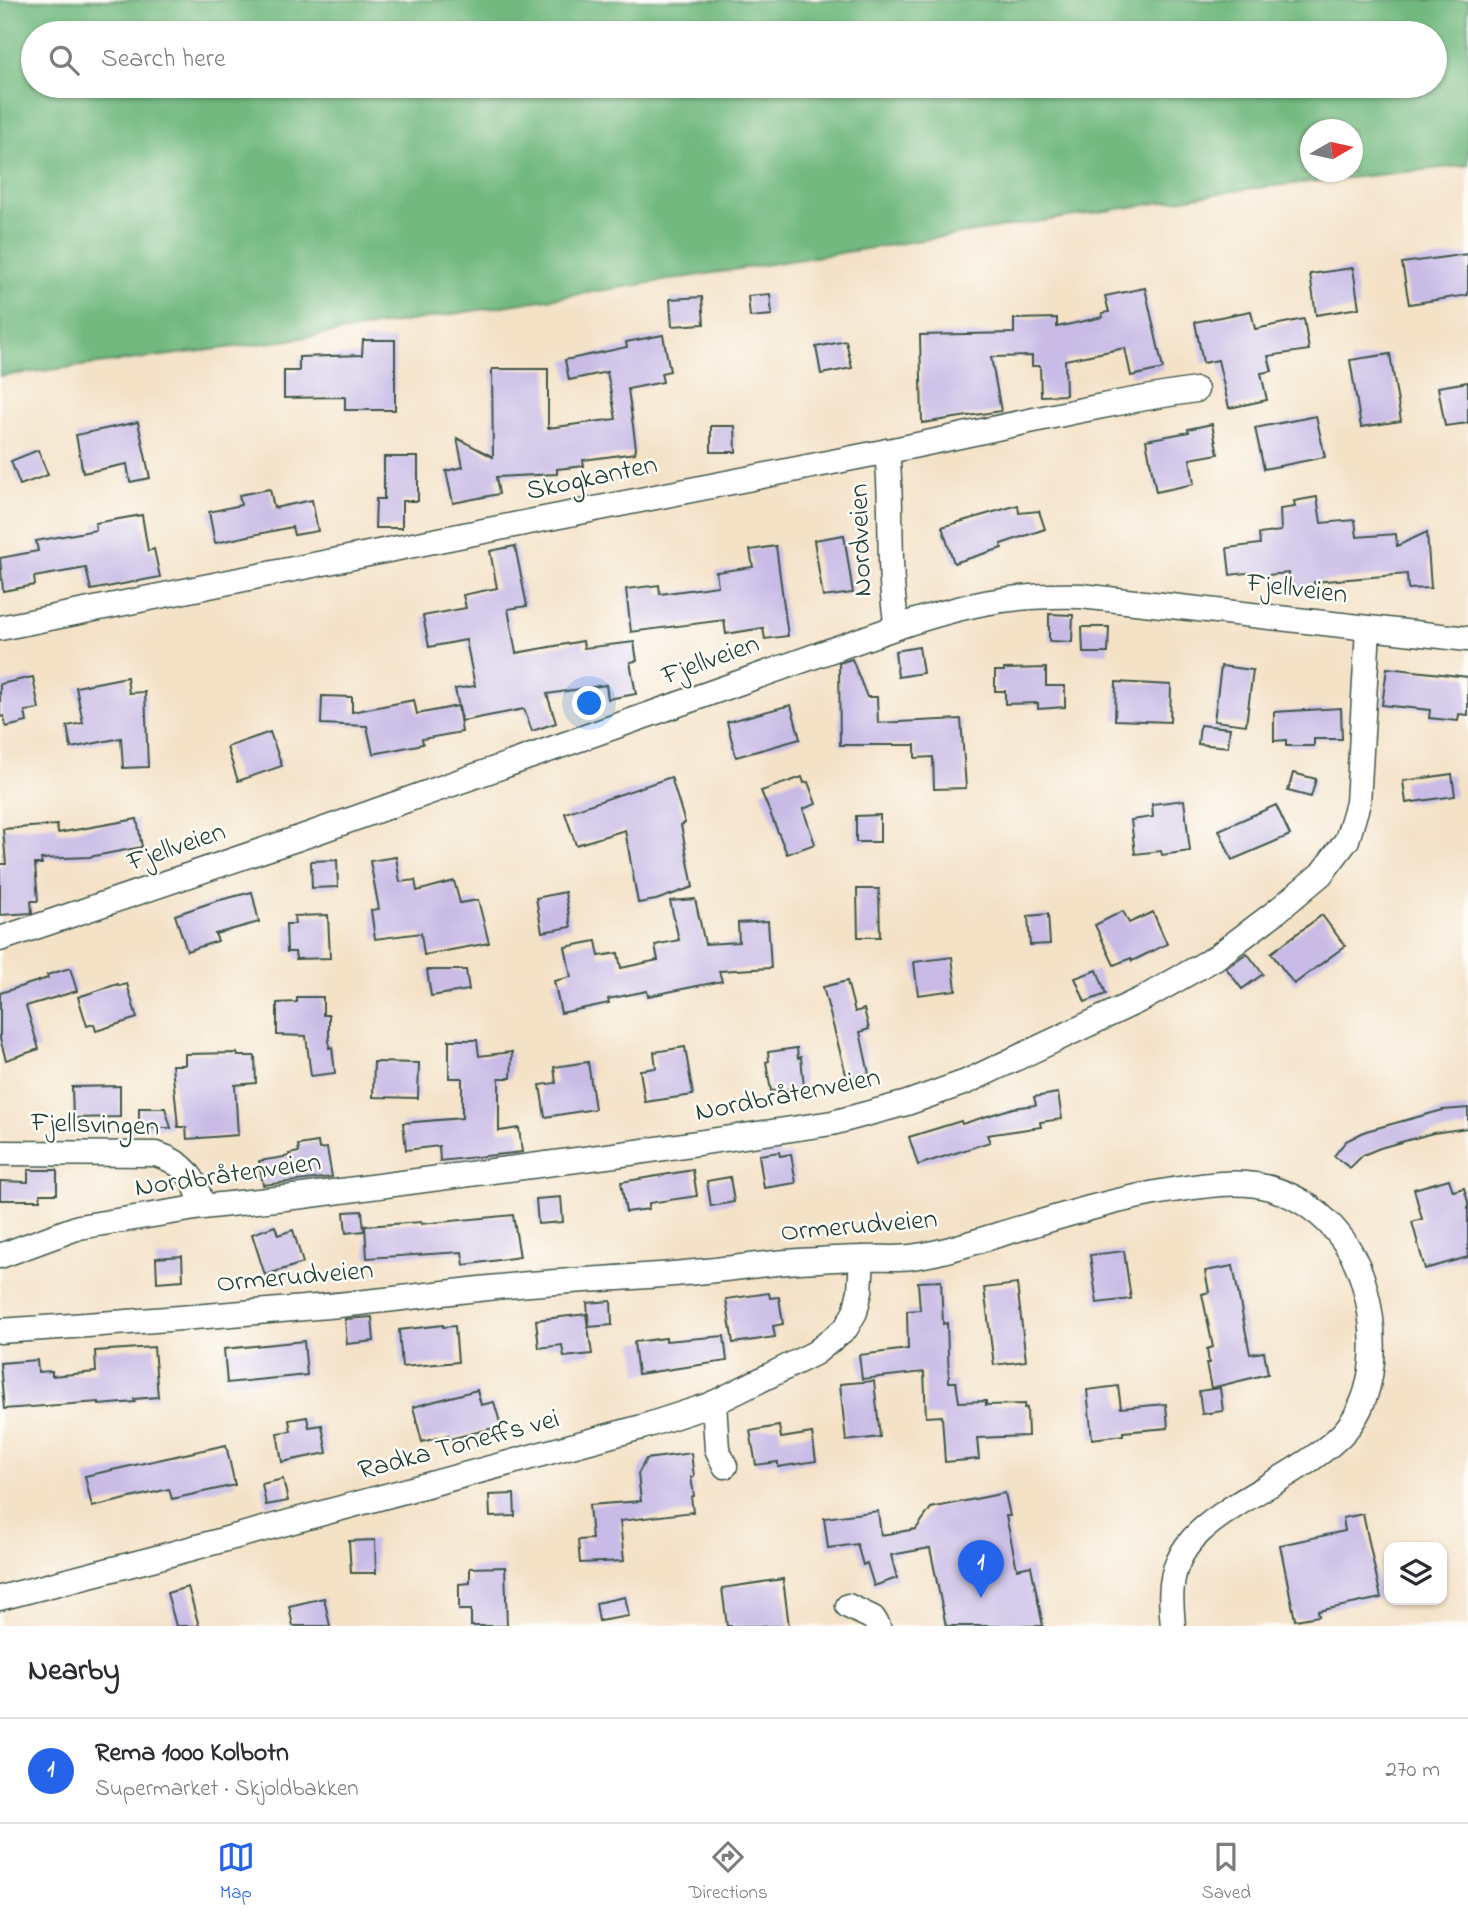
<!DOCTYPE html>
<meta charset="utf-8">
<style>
body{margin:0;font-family:"Indie Flower",sans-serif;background:#f2f2f3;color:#2b2b33}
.controls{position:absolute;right:21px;bottom:21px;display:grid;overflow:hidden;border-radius:14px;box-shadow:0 2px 5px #0004}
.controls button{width:63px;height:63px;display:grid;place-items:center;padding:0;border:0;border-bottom:2px solid #e1e1e2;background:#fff;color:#2b2b33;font:35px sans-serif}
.compass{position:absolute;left:1300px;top:119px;width:63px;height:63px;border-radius:50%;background:#fff;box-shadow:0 2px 5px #0004;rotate:81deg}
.you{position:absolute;left:590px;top:704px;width:24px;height:24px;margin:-18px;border:5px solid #fff;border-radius:50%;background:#1a73e8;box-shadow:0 0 0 10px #1a73e833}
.badge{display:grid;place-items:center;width:46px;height:46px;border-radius:50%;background:#2563eb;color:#fff;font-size:23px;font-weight:700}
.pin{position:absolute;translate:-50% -58px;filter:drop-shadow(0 2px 4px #0008)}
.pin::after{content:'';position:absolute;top:37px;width:24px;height:21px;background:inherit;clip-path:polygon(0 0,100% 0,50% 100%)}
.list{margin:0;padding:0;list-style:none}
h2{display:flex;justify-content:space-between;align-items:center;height:91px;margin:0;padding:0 28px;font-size:30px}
h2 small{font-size:23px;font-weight:400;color:#7c7c81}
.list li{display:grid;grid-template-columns:46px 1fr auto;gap:21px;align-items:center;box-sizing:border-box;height:105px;padding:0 28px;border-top:2px solid #e1e1e2}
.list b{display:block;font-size:26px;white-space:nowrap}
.list p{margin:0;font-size:23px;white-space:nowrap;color:#7c7c81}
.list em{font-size:23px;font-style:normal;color:#7c7c81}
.icon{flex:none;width:38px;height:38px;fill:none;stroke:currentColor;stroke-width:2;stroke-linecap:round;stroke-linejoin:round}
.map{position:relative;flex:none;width:1468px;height:1626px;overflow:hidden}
.search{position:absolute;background:#fff;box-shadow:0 2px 5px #0004;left:21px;right:21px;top:21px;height:77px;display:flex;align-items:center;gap:18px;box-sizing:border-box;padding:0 24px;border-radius:38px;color:#7c7c81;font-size:26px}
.sheet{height:196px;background:#fff}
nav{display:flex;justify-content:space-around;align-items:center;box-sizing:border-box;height:98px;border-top:2px solid #e1e1e2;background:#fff;font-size:19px;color:#7c7c81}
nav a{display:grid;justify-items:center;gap:4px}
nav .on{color:#2563eb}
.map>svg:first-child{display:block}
.forest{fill:#72b97f;stroke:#487b5a;stroke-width:2;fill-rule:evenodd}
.building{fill:#c8bbe6}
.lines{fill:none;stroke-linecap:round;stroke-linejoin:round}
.street-casing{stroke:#3f564a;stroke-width:27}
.street{stroke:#fff;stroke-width:24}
.labels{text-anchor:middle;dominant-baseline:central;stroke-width:5;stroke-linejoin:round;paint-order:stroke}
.street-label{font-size:28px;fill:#1f3d34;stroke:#fdfcf7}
</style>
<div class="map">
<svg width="1468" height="1626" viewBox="0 0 1468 1626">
<rect width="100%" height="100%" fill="#fdfcf7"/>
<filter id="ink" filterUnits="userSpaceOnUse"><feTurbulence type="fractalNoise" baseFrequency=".0143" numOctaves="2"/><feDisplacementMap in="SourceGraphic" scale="14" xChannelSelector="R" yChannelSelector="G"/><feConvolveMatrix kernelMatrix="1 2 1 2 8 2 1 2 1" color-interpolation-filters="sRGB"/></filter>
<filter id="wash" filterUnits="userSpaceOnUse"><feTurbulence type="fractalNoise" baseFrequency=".00686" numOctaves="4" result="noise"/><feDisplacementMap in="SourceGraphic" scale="28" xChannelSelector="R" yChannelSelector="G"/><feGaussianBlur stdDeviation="1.57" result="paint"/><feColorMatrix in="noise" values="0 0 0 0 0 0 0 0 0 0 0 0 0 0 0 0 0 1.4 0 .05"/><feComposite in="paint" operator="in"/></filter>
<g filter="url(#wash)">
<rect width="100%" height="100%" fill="#f4e2c7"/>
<path class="forest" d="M0,0H1468V165L1246,189L282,341L0,376ZM33,33H1435V86H33ZM1310,130H1352V172H1310Z"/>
<g id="blocks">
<g class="building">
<path d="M1468,254V295L1409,304L1402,263Z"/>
<path d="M1353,268L1359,308L1316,315L1310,274Z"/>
<path d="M1145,288L1163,369L1131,376L1125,348L1065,360L1066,395L1041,396L1040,366H1032V356L991,357L1001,411L922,423L920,335L1014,333V319L1057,318V327L1103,317L1102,313L1109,312L1105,296Z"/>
<path d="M770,294L772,315L750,317L748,296Z"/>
<path d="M702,297L704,324L672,326L670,299Z"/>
<path d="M1251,311L1255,329L1304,319L1309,350L1268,356L1272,371L1261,373L1267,400L1229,408L1218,360L1203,363L1195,322Z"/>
<path d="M663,335L670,371L661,373L663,382L628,389L636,448L635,453L583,460L584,466L557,469V474L496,477L499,494L453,503L446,471L463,467L457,438L493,457L492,369H548V428L616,419L607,372L569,380L565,360L627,347L626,342Z"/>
<path d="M363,340H395V410H345V397L284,398V371H299V357L362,355Z"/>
<path d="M846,341L852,368L821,374L816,347Z"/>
<path d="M1390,354L1401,421L1361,427L1350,360Z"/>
<path d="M1468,382V423L1445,426L1438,387Z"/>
<path d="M1316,416L1325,457L1264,469L1255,428Z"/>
<path d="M138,422L150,478L130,482L127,464L83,473L76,435Z"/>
<path d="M1212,424L1218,454L1190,459L1194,484L1156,492L1146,440L1189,432L1188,429Z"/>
<path d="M711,426H735L736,452H711Z"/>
<path d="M38,450L48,475L20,485L11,461Z"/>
<path d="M384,457H418V501H402V528H375L376,499H384Z"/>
<path d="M270,489L274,508L312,500L318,531L294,535L292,527L215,543L209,512L241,505L239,495Z"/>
<path d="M1317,497L1321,523L1355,520L1357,537L1396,534L1397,546L1427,532L1431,588L1408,589L1407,574L1314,582L1315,591L1290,594L1288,573L1256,576L1255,572L1230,575L1227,548L1260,544L1259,534L1281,531L1280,509L1295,507L1294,501Z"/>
<path d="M1018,505L1019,513L1039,511L1045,529L1001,544L1002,548L954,563L942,527Z"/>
<path d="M142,515L148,551L154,549L160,577L91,590L86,568L34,577L35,585L3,591L0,558L38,551L36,541L96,530L95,523Z"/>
<path d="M844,535L853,593L823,597L814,540Z"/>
<path d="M515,546L527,606L508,609L516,653L583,641L584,648L634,642L637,661L630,662L636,694L608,699L606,685L547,694L556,723L532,731L524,709L462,721L455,689L475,686L466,640L429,647L423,616L466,608L463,595L497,588L490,551Z"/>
<path d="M776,546L788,636L765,639L763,628L726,634L724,620L631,632L626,589L659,585L660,594L718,586L716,572L753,567L750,550Z"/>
<path d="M1049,614L1073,615L1072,642L1049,641Z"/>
<path d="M1082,627H1109L1108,653H1083Z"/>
<path d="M919,647L923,673L898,677L895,651Z"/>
<path d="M852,659L867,697H877L878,723L961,719L966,788L934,789L933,757L915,758V745H840L839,663Z"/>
<path d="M1221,666L1253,670L1246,725L1214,721Z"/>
<path d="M1046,668V686H1065V707L1038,709V703L1005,704V691H995V671H1004V669Z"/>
<path d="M1387,668L1468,677V715L1459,714L1458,721L1429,718L1430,710L1382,705Z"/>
<path d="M33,677L39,709L25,711L27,722L6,727L4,716L0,717V684Z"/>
<path d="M127,677L129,693L145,692L148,767L123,768L121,738L71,748L67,726L83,723L76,687Z"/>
<path d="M1116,682L1171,685L1170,722L1115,720Z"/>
<path d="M322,696L352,697V712L414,700L417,714L458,706L462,732L422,739L423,744L373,754L367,726L321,724Z"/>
<path d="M791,705L800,739L736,757L727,722Z"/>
<path d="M1341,708L1342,739H1314V746H1286V740L1274,741V712Z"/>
<path d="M1200,725L1230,728L1228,747L1198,744Z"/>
<path d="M270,732L282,766L238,781L227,747Z"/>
<path d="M1293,773L1316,779L1311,797L1288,791Z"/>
<path d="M1452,774L1455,796L1406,803L1403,781Z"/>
<path d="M671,777L685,823L681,825L693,887L656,900L638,903L625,830L576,845L565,813Z"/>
<path d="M802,777L804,783L808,782L816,804L803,809L815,844L787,854L761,791Z"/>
<path d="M1184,800L1190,851L1162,855L1161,851L1135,854L1131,820L1153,817L1152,804Z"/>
<path d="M1276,805L1290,835L1232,860L1219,830Z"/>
<path d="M880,815V842H856V816Z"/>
<path d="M137,819L142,847L89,857L41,859L42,864H35L38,901H31L32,913L0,915V864H6L3,829L57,825L58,833Z"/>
<path d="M396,857L400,882L415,880L417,891L454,881L460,903L478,900L489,943L424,955L421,933L375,939L371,910L379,909L370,861Z"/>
<path d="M337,860L338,887L312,888L311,861Z"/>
<path d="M857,889H879L880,937H858Z"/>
<path d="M252,892L259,922L215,934L218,941L187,951L175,915L216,901Z"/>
<path d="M565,892L571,927L542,932L536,898Z"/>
<path d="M695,899L705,944L739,942L738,923L768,921L771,968L719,971L722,981L648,996L647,991L608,999L609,1003L561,1013L554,981L571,977L565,947L596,941L599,956L618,953L621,968L658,960L655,945L679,940L670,901Z"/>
<path d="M1123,911L1129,923L1153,912L1167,944L1132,961L1131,958L1114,965L1095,925Z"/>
<path d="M1048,914L1050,944L1030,945L1028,916Z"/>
<path d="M328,915L330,958L296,959L295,952H287L286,924H295L294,916Z"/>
<path d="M1322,915L1345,946L1294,984L1271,953Z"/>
<path d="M1247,953L1263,974L1242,989L1226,968Z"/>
<path d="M952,957L956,990L918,995L914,962Z"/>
<path d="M70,968L77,991L26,1006L39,1049L6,1060L0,1039V993L48,978L47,975Z"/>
<path d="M427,970H466L469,990L431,996Z"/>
<path d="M1097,970L1106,994L1085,1002L1075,978Z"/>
<path d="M847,981L855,1012L864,1009L869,1029L860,1032L869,1074L847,1078L823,987Z"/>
<path d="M118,984L119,986L127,984L137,1018L96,1031L94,1024L87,1026L78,997Z"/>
<path d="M297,997H323V1015H329V1048L332,1047L335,1073L311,1076L306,1036L277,1035V1003L297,1002Z"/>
<path d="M449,1040H477L479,1056L512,1052L511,1078H499V1131L519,1128L522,1152L440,1161L439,1146L406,1150L403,1123L462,1118V1078H449Z"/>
<path d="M685,1047L693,1095L645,1102L640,1070L656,1068L654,1052Z"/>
<path d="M797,1048L798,1058L801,1057L804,1087L771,1091L766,1062L769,1061L768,1052Z"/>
<path d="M237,1053L238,1056H255L256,1083L235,1085L238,1135L187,1139L186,1127H178L172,1065H185V1054Z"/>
<path d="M374,1062L419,1063L418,1098L373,1097Z"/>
<path d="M588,1062L595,1109L545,1117L540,1085L556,1083L554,1067Z"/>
<path d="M120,1086V1117L73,1118L72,1087Z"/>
<path d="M1058,1093L1062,1119L1040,1122L1041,1127L987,1135L990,1142L918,1165L909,1137L961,1121L962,1124L1013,1108L1036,1105L1034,1097Z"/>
<path d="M139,1108H165L171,1128H139Z"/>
<path d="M1468,1108V1128L1433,1133L1380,1148L1363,1155L1350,1168L1334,1156L1346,1141L1366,1131L1443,1110Z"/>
<path d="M318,1142L319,1149L327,1148L332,1177L263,1185L259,1161L290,1156L289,1154L299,1152L298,1145Z"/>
<path d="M779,1152L780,1156L791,1154L796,1183L764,1188L759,1155Z"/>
<path d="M28,1170H57V1194H40V1200H0V1181L28,1182Z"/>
<path d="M693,1170L697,1196L649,1203V1209L626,1212L621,1182Z"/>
<path d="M730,1177L734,1202L711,1206L707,1181Z"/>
<path d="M1449,1179L1453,1191L1464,1188L1468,1202V1257L1425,1269L1412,1222L1422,1219L1414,1189Z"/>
<path d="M561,1197L563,1222L538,1224L536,1199Z"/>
<path d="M362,1211L364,1231L346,1233L344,1212Z"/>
<path d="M513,1215L520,1257L464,1265L462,1252L367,1258L365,1226L421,1222V1224Z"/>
<path d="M275,1226L278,1235L293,1230L303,1263L265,1275L252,1234Z"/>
<path d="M1124,1251L1131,1299L1097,1303L1090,1255Z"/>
<path d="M182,1256L183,1280L157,1282L156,1258Z"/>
<path d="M1233,1266L1250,1354L1264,1352L1268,1374L1211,1388L1206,1363H1209L1207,1349L1213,1347L1202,1294L1209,1292L1205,1271Z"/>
<path d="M941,1281L943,1324L947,1323L949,1382H956L959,1402L986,1401V1405L1025,1404L1024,1408H1027L1028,1436L977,1438L979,1459L945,1462L942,1416L926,1417L924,1372L862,1379L859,1355L908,1349L907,1311L920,1310L918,1282Z"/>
<path d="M1017,1284L1026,1361L994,1365L984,1288Z"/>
<path d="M769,1293L770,1298L779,1297L783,1324L773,1326L775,1337L733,1343L726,1299Z"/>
<path d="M611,1301L612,1325L589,1327L587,1303Z"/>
<path d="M586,1314L592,1354L564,1357L562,1345L539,1348L536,1320Z"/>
<path d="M372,1317L374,1341L347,1344L345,1319Z"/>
<path d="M443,1325V1327L455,1326L458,1362L402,1367L399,1330Z"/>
<path d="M724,1336L727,1361L638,1374L634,1342L666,1338V1341Z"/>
<path d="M304,1341L307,1375L227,1383L224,1349Z"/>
<path d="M154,1347L158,1397L134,1399L135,1402L99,1405V1402L4,1409L0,1363L37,1360L38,1372L52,1371V1376L96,1372L95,1351Z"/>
<path d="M874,1381L880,1437L846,1441L840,1384Z"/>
<path d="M1118,1386L1121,1408L1166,1404L1168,1428L1123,1432V1435L1092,1439L1087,1390Z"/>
<path d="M1220,1388L1223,1411L1202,1414L1199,1391Z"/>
<path d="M477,1390L481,1405L494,1402L501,1426L450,1439L448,1435L422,1442L413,1407Z"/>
<path d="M307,1417L309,1427L322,1425L327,1453L282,1462L277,1433L291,1431L289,1420Z"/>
<path d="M779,1426L781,1438L812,1433L816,1461L778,1467V1462L756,1465L750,1431Z"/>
<path d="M226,1445L235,1485L172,1499L169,1489L92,1507L85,1476Z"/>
<path d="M691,1453L694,1477H691L694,1496L691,1497L693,1512L620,1521L624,1561L580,1563L578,1540L592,1539L589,1505L641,1501L638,1474L646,1459Z"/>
<path d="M283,1479L288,1501L266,1505L262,1484Z"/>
<path d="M1005,1493L1010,1516H1006L1017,1569L1031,1566L1043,1626H946L930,1548L891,1555L897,1578L874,1586L867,1563L863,1565L857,1544L828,1548L824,1518L878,1511L881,1535L916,1529L931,1508Z"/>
<path d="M514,1494L515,1516L490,1517L489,1495Z"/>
<path d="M1363,1514L1381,1598L1318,1611L1319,1616L1295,1620L1280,1545L1345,1531L1343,1518Z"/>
<path d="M375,1540L376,1573H351L349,1541Z"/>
<path d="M505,1567L507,1626H471V1610H459V1584L470,1583V1568Z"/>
<path d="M783,1579L789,1626H727L722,1588Z"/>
<path d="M188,1587L199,1626H176L167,1593Z"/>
<path d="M625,1597L629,1616L599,1621L596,1603Z"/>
<path d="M324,1598L330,1626H293L289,1606Z"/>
</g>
</g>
</g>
<g filter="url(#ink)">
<use href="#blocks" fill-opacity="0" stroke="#3f564a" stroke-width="2"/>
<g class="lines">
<defs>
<g id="street">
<path d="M887,451C893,509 887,569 897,627"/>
<path d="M0,628C294,569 589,509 883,452C988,431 1091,405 1196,390"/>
<path d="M0,939L302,837L897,627C963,605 1010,594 1081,596L1468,639"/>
<path d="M0,1153L156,1154C185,1163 196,1178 202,1207"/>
<path d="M0,1256L79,1227L202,1207L303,1196L637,1152L832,1123L907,1103L966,1082L1144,998L1215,958L1277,911L1321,874L1347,840L1358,803L1368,629"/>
<path d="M0,1331C105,1324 211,1316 316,1307C388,1301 458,1290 530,1284C589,1279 648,1277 706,1271C737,1268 768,1263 799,1261C821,1260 843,1258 864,1258C880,1257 896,1259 911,1257C942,1253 971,1243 1001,1234C1058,1217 1114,1199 1173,1190C1200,1186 1229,1181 1256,1185C1310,1194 1352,1236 1365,1288C1377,1334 1378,1393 1345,1431C1319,1460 1263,1487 1230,1509C1209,1523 1188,1538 1178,1562C1169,1581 1171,1605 1173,1626"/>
<path d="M714,1403L717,1449L725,1466"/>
<path d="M0,1598L156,1558L642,1427L710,1405L815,1353L846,1328L855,1312L860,1291L862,1258"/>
<path d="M848,1606L873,1618L878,1626"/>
</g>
</defs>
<use href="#street" class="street-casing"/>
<use href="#street" class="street"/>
</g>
</g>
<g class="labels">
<g class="street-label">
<text transform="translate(592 479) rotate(-12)">Skogkanten</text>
<text transform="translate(862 540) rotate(-92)">Nordveien</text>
<text transform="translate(1297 590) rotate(7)">Fjellveien</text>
<text transform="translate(711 661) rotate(-20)">Fjellveien</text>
<text transform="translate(177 848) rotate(-19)">Fjellveien</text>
<text transform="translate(788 1096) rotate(-11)">Nordbråtenveien</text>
<text transform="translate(95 1126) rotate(2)">Fjellsvingen</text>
<text transform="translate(228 1176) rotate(-8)">Nordbråtenveien</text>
<text transform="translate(859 1227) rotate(-5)">Ormerudveien</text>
<text transform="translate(295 1278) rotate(-5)">Ormerudveien</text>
<text transform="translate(459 1446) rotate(-15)">Radka Toneffs vei</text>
</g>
</g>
</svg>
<div class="controls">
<button><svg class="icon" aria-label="layers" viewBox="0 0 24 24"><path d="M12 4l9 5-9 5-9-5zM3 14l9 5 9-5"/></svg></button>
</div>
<svg class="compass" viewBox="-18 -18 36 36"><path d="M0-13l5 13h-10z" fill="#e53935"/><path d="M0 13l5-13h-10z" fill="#7c7c81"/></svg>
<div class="you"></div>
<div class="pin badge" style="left:981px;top:1598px">1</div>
<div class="search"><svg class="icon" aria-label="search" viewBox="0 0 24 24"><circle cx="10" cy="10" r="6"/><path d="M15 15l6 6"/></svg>Search here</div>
</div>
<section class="sheet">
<h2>Nearby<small></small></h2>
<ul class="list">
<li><span class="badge">1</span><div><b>Rema 1000 Kolbotn</b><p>Supermarket · Skjoldbakken</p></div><em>270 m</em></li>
</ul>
</section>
<nav>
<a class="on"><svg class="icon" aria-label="map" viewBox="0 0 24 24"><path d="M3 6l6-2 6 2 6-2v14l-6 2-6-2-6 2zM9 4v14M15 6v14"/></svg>Map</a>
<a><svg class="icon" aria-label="directions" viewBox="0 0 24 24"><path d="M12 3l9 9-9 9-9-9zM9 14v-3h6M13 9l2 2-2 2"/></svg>Directions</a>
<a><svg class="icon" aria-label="saved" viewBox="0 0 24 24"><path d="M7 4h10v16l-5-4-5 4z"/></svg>Saved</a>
</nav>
